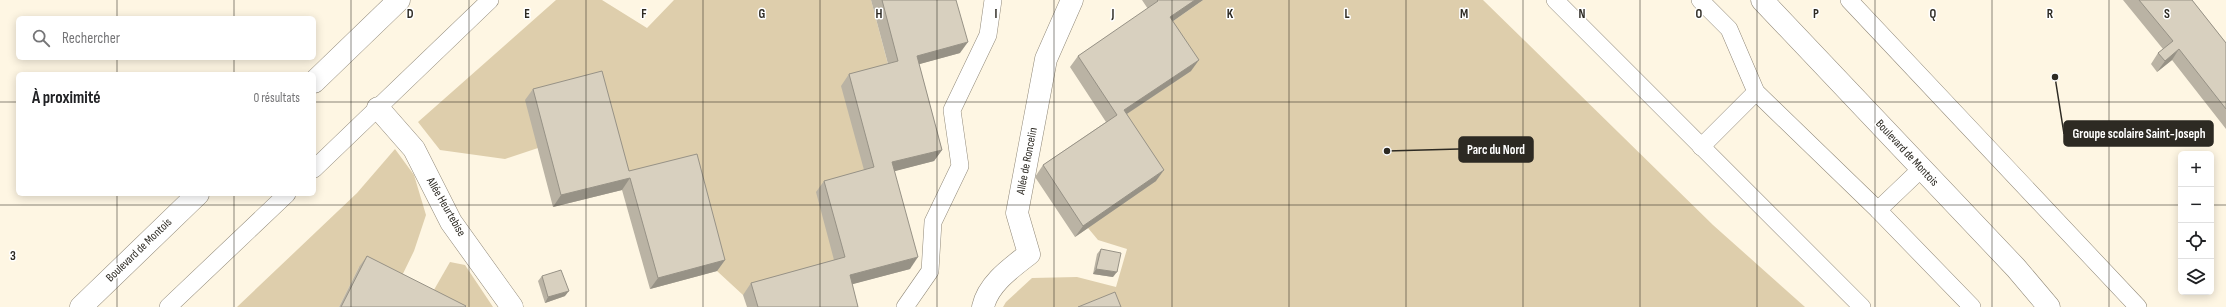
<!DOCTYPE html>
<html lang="fr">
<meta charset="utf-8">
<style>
body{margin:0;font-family:"Sofia Sans Condensed",sans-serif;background:#f6f6f6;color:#202124}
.controls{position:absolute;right:12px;bottom:12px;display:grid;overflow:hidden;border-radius:6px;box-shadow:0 2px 10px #0003}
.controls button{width:36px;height:36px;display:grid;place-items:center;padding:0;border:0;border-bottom:1px solid #e0e0e0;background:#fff;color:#202124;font:20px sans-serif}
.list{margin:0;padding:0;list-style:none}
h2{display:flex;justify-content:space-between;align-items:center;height:52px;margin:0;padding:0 16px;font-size:17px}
h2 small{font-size:13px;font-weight:400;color:#757577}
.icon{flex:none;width:22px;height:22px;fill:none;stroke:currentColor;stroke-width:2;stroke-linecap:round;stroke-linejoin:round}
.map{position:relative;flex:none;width:2226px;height:307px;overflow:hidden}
.search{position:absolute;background:#fff;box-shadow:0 2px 10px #0003;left:16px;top:16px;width:300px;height:44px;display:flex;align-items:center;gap:10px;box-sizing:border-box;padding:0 14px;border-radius:6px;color:#757577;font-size:15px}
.panel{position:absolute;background:#fff;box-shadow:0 2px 10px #0003;left:16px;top:72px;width:300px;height:124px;border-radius:6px}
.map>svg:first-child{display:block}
.green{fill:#deceac}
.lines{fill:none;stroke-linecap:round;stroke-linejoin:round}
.lane-casing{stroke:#908878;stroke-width:18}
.street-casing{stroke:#908878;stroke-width:23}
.lane{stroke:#fff;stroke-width:17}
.street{stroke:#fff;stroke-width:22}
.wall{fill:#bab3a4}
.shaded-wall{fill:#979286}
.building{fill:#d8d0bf;stroke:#979286}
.grid{fill:none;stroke:#2d2a23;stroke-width:1;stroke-opacity:0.55}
.labels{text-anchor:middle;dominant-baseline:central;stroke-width:3;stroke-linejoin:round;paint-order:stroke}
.street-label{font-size:12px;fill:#2d2a23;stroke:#fff}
.grid-label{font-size:13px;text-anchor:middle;font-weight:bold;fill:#2d2a23;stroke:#fff;stroke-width:3;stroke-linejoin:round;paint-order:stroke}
.leader{fill:none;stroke:#2d2a23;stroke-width:1.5}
.callout-dot{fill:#2d2a23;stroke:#fff;stroke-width:1.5}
.callout{fill:#2d2a23;stroke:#2d2a23;stroke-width:1.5}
.callout-label{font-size:13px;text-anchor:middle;font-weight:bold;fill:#fff}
</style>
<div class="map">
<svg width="2226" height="307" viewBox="0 0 2226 307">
<rect width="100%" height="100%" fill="#fef6e3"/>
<g class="green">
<path d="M556,0H602L647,28L674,0H871L890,72L866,178L837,268L743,295L717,271L689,165L621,182L538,148L505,159L440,150L418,122Z"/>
<path d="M1203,0H1483L1713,225L1805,307H1003L1006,302L1032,278L1077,277L1116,287L1127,249L1098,240L1088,228L1116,121L1162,29Z"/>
<path d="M395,149L414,175L426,215L414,251L397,286L359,267L339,307H237L357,193Z"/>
<path d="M450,262L465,265L493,307H438L427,302Z"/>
</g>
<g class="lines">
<defs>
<g id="lane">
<path d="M1555,0L1862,307"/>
<path d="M1700,0L1729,29L1756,92L1878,210L1972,307"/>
<path d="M1849,0L2138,307"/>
<path d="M1701,147L1756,92"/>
<path d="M314,169L490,0"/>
<path d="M1878,210L1921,169"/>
<path d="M168,307L287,194"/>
<path d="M905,307L930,271L933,222L960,166L952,110L988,35L993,0"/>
</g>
<g id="street">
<path d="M1762,0L2016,268L2049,307"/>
<path d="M314,82L399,0"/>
<path d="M378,108L414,149L451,222L512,307"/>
<path d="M81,307L198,194"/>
<path d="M983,307C988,284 1011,268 1029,254L1017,213L1046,59L1072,0"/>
</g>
</defs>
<use href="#lane" class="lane-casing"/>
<use href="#street" class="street-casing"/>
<use href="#lane" class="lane"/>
<use href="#street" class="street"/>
</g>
<g class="wall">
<path d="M871,0H956L960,53L919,64L942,150L934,161L894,171L910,269L852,284L858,307H747L743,295L751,283L834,260L816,192L824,181L864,170L841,86L849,74L888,64Z"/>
<path d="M1142,0H1203L1172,21L1191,71L1127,114L1156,181L1075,237L1035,177L1043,165L1106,122L1070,67L1078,56L1148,9Z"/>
<path d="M2123,0H2192L2226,43V129L2172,60L2157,72L2151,64L2158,53L2163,49Z"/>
<path d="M533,89L629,171L725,260L717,271L650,289L622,190L553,207L525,100Z"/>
<path d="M1101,249L1113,277L1093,274L1097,254Z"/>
<path d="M367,256L465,307H339L359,267Z"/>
<path d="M542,276L565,296L545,303L538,281Z"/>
</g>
<g class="shaded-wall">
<path d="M1195,0H1203L1162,29L1170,17Z"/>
<path d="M968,42L960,53L909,67L917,56Z"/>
<path d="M2179,49L2172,60L2157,72L2165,61Z"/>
<path d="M1199,60L1191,71L1116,121L1124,110Z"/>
<path d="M942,150L934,161L884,174L892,162Z"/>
<path d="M1164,170L1156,181L1075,237L1083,226Z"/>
<path d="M630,178L622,190L553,207L561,195Z"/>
<path d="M918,257L910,269L842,287L850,275Z"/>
<path d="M725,260L717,271L650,289L658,278Z"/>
<path d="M1096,269L1117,272L1113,277L1093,274Z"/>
<path d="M569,291L565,296L545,303L548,297Z"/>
</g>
<g class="building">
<path d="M882,0H956L968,42L917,56L942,150L892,162L918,257L850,275L858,307H758L751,283L845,257L824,181L874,167L849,74L898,61Z"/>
<path d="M1157,0H1195L1170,17L1199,60L1124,110L1164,170L1083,226L1043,165L1117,115L1078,56L1158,1Z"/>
<path d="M2139,0H2192L2226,43V109L2179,49L2165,61L2158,53L2173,41Z"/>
<path d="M602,71L629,171L697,154L725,260L658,278L630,178L561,195L533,89Z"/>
<path d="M1101,249L1121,253L1117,272L1096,269Z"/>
<path d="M367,256L466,306L465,307H341Z"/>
<path d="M561,270L569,291L548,297L542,276Z"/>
<path d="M1115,292L1121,307H1078Z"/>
</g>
<path class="grid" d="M117,0V18M234,0V18M351,0V307M469,0V307M586,0V307M703,0V307M820,0V307M937,0V307M1054,0V307M1172,0V307M1289,0V307M1406,0V307M1523,0V307M1640,0V307M1757,0V307M1875,0V307M1992,0V307M2109,0V307M117,58V74M234,58V74M0,102H18M314,102H2226M117,194V307M234,194V307M0,205H2181M2211,205H2226"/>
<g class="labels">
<g class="street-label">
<text transform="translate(1907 153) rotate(47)">Boulevard de Montois</text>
<text transform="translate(1027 161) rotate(-79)">Allée de Roncelin</text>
<text transform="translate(446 207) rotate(60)">Allée Heurtebise</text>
<text transform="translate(139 250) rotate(-44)">Boulevard de Montois</text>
</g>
</g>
<g class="grid-label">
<text x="410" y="18">D</text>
<text x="527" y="18">E</text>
<text x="644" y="18">F</text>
<text x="762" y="18">G</text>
<text x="879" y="18">H</text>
<text x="996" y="18">I</text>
<text x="1113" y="18">J</text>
<text x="1230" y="18">K</text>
<text x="1347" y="18">L</text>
<text x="1464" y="18">M</text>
<text x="1582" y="18">N</text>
<text x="1699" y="18">O</text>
<text x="1816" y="18">P</text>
<text x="1933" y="18">Q</text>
<text x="2050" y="18">R</text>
<text x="2167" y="18">S</text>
<text x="13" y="260">3</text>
</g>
<path class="leader" d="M2055 77L2064 134M1387 151L1459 149"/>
<g class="callout-dot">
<circle cx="2055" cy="77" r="4"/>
<circle cx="1387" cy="151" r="4"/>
</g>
<g class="callout">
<rect x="2064" y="121" width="149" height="25" rx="4"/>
<rect x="1459" y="137" width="74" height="25" rx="4"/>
</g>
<g class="callout-label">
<text x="2139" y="138">Groupe scolaire Saint-Joseph</text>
<text x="1496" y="154">Parc du Nord</text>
</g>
</svg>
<div class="controls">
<button>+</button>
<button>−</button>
<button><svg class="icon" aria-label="locate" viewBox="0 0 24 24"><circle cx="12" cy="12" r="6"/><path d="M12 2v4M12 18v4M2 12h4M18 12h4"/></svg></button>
<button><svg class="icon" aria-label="layers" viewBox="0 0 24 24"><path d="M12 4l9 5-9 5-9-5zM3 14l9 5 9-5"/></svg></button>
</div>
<div class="search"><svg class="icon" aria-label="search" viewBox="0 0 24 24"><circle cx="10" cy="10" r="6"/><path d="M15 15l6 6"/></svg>Rechercher</div>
<section class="panel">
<h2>À proximité<small>0 résultats</small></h2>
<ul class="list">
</ul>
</section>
</div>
